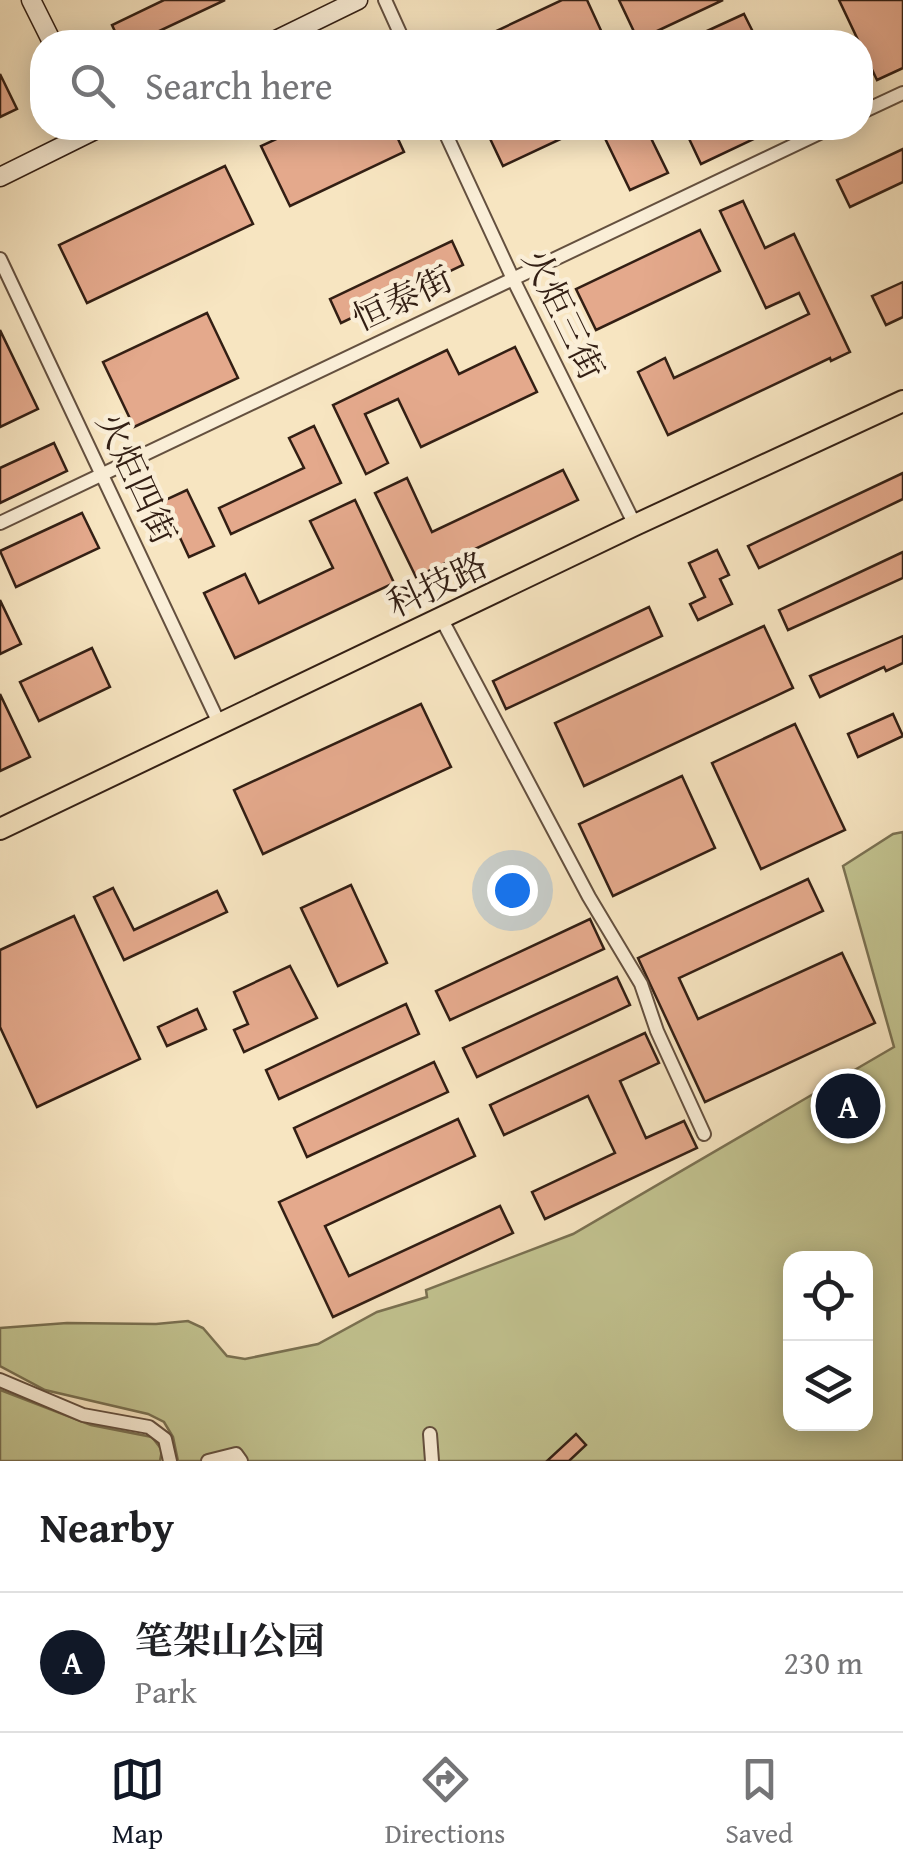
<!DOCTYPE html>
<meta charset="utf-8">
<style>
body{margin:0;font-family:"Gentium Book Plus","Noto Serif SC",serif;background:#f6f6f6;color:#202124}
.controls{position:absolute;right:30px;bottom:30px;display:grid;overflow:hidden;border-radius:20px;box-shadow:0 5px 25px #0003}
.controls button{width:90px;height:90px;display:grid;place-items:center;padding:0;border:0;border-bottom:2px solid #e0e0e0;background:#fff;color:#202124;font:50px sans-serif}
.you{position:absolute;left:512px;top:890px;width:35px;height:35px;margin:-25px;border:8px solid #fff;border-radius:50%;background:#1a73e8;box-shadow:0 0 0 15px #1a73e833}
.badge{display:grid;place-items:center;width:65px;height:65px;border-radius:50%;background:#111827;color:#fff;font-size:32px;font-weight:700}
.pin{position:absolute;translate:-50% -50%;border:5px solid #fff;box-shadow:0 2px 10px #0006}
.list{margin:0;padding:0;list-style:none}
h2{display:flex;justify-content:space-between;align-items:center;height:130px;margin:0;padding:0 40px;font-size:42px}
h2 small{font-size:32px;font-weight:400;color:#757577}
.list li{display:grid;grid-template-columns:65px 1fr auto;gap:30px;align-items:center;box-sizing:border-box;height:140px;padding:0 40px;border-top:2px solid #e0e0e0}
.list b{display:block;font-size:38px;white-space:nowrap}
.list p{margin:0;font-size:32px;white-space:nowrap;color:#757577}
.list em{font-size:32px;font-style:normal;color:#757577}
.icon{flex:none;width:55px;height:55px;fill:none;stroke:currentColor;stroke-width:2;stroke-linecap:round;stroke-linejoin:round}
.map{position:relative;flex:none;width:903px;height:1461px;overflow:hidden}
.search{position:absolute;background:#fff;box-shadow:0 5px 25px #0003;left:30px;right:30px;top:30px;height:110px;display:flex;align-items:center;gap:25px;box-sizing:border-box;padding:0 35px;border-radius:40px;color:#757577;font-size:38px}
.sheet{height:270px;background:#fff}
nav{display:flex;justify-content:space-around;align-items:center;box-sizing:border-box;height:140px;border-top:2px solid #e0e0e0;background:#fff;font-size:28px;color:#757577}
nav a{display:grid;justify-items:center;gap:5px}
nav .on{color:#111827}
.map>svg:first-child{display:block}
.green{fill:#c2c390;stroke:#7a7152;stroke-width:2.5;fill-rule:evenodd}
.building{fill:#e4a98c;stroke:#331f14;stroke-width:2.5}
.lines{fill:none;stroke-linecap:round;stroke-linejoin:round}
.minor-casing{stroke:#64503f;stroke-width:16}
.secondary-casing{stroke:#331f14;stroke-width:21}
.primary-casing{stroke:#331f14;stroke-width:24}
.minor{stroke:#faeed7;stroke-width:12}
.secondary{stroke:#faeed7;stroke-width:18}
.primary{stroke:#f7e5c1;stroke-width:20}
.labels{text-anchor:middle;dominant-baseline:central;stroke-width:9;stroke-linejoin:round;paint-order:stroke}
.street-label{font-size:35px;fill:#331f14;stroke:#faeed7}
</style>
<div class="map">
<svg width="903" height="1461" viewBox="0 0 903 1461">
<rect width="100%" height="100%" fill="#f7e5c1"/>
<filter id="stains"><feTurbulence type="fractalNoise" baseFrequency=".002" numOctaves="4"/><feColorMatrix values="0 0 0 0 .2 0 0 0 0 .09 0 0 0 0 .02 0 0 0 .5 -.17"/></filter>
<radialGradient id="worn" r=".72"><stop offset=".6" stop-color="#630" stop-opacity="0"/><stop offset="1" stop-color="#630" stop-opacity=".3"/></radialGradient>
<g class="green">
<path d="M903,832V1461H178L173,1437L164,1422L148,1414L45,1390L0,1366V1328L67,1323L156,1324L188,1321L203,1328L227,1356L245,1359L318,1344L377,1312L427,1297L426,1290L573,1234L894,1047L843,866L893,834ZM790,1258H866V1424H790Z"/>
<path d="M0,1390L91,1425L152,1437L162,1450L160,1461H0Z"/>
</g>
<g class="building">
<path d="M164,0H225L136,42H120L112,25Z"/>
<path d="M562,0H587L604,37L592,42H473Z"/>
<path d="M619,0H723L638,40Z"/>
<path d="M839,0H903V68L877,80Z"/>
<path d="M744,14L758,42H683Z"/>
<path d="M0,74L17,109L0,117Z"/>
<path d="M300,128H393L404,152L290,206L261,146Z"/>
<path d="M485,128H584L503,166Z"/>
<path d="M600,128H646L668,173L630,190Z"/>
<path d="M684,128H777L701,164Z"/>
<path d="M903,149V182L850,207L837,180Z"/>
<path d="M225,166L253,224L87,303L59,245Z"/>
<path d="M743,201L765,248L794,234L850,352L831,361L830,358L668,435L638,372L665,358L674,378L809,314L799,293L766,308L720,211Z"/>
<path d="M700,230L720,271L596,330L576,289Z"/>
<path d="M452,241L463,265L341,323L330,299Z"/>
<path d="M903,282V317L886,325L872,296Z"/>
<path d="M207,313L238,378L134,427L103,362Z"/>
<path d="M0,330L38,409L0,427Z"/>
<path d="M515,347L537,392L421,447L398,399L365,414L388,463L366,474L333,405L447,350L459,374Z"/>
<path d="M314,426L341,483L231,534L219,508L304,468L289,438Z"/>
<path d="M54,443L67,471L0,503V468Z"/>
<path d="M563,470L578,500L416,577L375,493L407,478L432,532Z"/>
<path d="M903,473V499L759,568L748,546Z"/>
<path d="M187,490L214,546L189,557L163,501Z"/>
<path d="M355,500L394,583L235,658L204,593L245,574L259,603L333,568L310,521Z"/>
<path d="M82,513L99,548L16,587L0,551Z"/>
<path d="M717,550L729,575L720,579L732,604L698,620L690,604L705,597L689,563Z"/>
<path d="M903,552V578L788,630L779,610Z"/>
<path d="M0,600L21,644L0,654Z"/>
<path d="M649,607L662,636L506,709L493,681Z"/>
<path d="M764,626L793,688L584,786L555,723Z"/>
<path d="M903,636V663L886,671L884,667L820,697L810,676Z"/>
<path d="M92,648L110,687L39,721L20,682Z"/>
<path d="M0,694L30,757L0,771Z"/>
<path d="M421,704L451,767L263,854L234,790Z"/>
<path d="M893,714L903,736L858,757L848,734Z"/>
<path d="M795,724L845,830L761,869L712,763Z"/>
<path d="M682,776L715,848L613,896L579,824Z"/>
<path d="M808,879L823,911L679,978L698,1019L842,953L875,1023L705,1102L638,958Z"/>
<path d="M351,885L387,963L338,986L301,908Z"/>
<path d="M113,888L134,930L217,891L227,912L124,960L94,897Z"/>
<path d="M74,916L140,1059L37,1107L0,1027V950Z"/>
<path d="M590,919L604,949L450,1020L436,991Z"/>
<path d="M290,966L317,1018L244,1052L234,1030L248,1024L234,992Z"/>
<path d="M617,977L630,1005L477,1077L463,1048Z"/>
<path d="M406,1004L419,1034L279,1099L266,1070Z"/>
<path d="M197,1009L206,1029L167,1046L158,1027Z"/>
<path d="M645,1033L659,1063L620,1081L646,1138L684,1121L697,1148L545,1219L532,1192L615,1153L588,1096L504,1135L490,1105Z"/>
<path d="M434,1062L448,1092L307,1157L294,1128Z"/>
<path d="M458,1119L475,1156L325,1226L349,1276L500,1206L513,1233L333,1317L279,1202Z"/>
<path d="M576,1434L586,1445L569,1461H547Z"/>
</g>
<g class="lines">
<defs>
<g id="minor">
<path d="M385,0L404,42"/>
<path d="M860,113L903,93"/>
<path d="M443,128L513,279L635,525"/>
<path d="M0,259L219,723"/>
<path d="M0,523L830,128"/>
<path d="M441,618L589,897L641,984L657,1031L704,1134"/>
<path d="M0,1380L83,1415L149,1427L165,1439L170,1461"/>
<path d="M430,1434L432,1461"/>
<path d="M208,1461L236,1454L241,1461"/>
</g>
<g id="secondary">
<path d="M31,0L52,42"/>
<path d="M272,42L358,0"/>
<path d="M0,177L99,128"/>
</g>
<path id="primary" d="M0,829L635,525L903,401"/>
</defs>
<use href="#minor" class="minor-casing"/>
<use href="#secondary" class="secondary-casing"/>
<use href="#primary" class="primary-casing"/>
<use href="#minor" class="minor"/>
<use href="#secondary" class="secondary"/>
<use href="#primary" class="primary"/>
</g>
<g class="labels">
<g class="street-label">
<text transform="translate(402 298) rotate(-25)">恒泰街</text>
<text transform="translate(564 314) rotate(64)">火炬三街</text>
<text transform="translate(137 478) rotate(65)">火炬四街</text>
<text transform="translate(437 584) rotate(-25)">科技路</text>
</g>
</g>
<rect width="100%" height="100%" filter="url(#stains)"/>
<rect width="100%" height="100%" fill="url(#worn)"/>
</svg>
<div class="controls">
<button><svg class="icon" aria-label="locate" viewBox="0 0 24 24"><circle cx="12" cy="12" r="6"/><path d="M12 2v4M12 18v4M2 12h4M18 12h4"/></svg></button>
<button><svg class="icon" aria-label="layers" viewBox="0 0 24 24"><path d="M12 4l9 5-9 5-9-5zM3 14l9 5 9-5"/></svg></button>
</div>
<div class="you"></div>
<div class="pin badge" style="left:848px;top:1106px">A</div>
<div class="search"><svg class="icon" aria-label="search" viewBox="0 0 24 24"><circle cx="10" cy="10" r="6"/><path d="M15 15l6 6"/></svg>Search here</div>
</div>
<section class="sheet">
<h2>Nearby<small></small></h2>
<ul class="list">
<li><span class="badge">A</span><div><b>笔架山公园</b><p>Park</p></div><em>230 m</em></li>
</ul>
</section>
<nav>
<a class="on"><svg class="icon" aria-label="map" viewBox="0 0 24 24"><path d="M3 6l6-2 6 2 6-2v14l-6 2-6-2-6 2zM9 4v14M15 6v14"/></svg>Map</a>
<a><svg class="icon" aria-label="directions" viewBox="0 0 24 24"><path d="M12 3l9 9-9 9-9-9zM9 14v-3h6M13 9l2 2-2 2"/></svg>Directions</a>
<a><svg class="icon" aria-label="saved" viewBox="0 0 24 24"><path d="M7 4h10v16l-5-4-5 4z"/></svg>Saved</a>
</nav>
